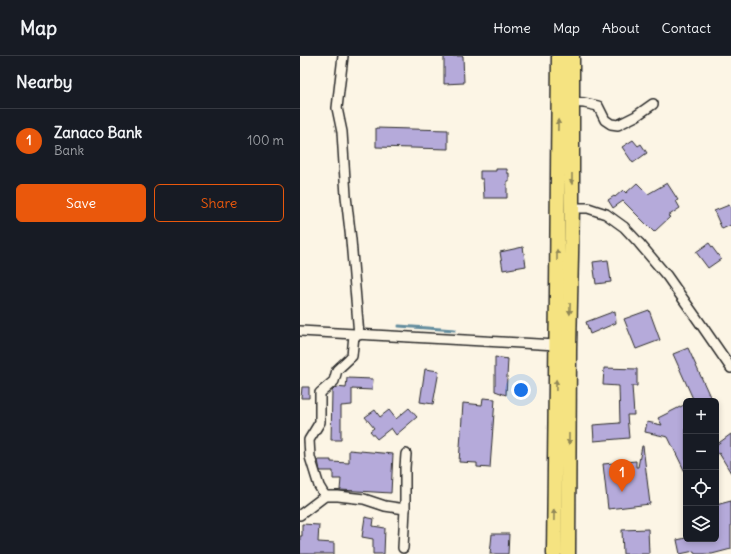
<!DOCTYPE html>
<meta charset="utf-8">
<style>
body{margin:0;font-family:Delius,sans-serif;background:#20242c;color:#f1f3f6}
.controls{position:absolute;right:12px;bottom:12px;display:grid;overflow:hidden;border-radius:6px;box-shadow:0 2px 6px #0003}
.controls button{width:36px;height:36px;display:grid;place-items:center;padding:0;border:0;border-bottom:1px solid #363941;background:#171b24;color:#f1f3f6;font:20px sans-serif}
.you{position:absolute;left:221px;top:334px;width:14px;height:14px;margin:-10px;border:3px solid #fff;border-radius:50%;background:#1a73e8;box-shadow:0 0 0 6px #1a73e833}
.badge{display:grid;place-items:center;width:26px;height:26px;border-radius:50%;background:#ea580c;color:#fff;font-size:13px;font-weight:700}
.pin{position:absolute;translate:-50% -33px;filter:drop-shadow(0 1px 2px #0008)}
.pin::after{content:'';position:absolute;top:21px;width:14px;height:12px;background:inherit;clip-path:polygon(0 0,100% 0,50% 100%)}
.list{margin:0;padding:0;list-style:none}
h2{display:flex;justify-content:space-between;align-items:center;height:52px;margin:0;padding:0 16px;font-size:17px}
h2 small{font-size:13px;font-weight:400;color:#9ea1a6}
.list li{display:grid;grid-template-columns:26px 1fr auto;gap:12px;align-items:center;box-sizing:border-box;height:64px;padding:0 16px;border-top:1px solid #363941}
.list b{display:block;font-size:15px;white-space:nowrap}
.list p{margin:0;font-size:13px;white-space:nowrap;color:#9ea1a6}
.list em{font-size:13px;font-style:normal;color:#9ea1a6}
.actions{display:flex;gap:8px;padding:12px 16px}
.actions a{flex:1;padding:9px 0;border:1px solid #ea580c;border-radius:6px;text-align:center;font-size:14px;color:#ea580c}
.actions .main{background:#ea580c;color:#fff}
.icon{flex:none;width:22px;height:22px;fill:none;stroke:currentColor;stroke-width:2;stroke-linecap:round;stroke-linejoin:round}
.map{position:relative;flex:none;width:431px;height:498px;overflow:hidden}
header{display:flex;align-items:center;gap:24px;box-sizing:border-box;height:56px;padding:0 20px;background:#171b24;border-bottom:1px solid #363941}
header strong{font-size:19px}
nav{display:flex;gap:22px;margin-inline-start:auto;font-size:14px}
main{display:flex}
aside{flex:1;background:#171b24}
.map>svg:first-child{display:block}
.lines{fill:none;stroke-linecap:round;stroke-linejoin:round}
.stream{stroke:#648d9e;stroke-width:3}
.building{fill:#b5aada;stroke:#2b2b2b}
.minor-casing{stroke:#2b2b2b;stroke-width:12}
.highway-casing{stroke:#2b2b2b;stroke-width:17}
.minor{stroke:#fcf5e5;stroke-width:9}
.highway{stroke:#f5e381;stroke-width:14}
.oneway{fill:#908756}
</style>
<header>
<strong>Map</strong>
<nav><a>Home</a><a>Map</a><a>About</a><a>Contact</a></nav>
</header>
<main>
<aside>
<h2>Nearby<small></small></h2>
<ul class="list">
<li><span class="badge">1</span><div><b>Zanaco Bank</b><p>Bank</p></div><em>100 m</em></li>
</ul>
<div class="actions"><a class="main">Save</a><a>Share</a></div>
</aside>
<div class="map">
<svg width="431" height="498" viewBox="0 0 431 498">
<rect width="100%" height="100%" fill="#fcf5e5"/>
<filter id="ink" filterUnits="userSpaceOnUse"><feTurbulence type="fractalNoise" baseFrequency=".025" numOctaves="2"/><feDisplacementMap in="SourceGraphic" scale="8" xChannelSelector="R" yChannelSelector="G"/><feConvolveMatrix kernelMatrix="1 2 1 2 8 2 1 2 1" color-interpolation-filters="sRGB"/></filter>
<g filter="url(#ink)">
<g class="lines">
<path class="stream" d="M99,270L155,274"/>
</g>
<g class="building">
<path d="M144,0H163L164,27L144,28Z"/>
<path d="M76,72L148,74V93L76,91Z"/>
<path d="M333,84L338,90L341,88L347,97L344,99L333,107L322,91Z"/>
<path d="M196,113H207V117H209V125H207V142H184L183,123H180V115H196Z"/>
<path d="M337,127L348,138L367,127L378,144L376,145L380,152L368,160L370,161L354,176L323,145L313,152L308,144L314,140L315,141L323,134L326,137Z"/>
<path d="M429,149L431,153V169L422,173L414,155Z"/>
<path d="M409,187L421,203L408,212L396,196Z"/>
<path d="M223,191L226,210L203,214L200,196Z"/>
<path d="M308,204L311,226L296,228L293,206Z"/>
<path d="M349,254L360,284L336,293L324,263Z"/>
<path d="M315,255L316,267L290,278L286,266Z"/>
<path d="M388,292L412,345H394L373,298Z"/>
<path d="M195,301L208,303L206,339L195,335Z"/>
<path d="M304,312L337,313V330H332L334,359H327L329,382L294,385L293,369L320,367L319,330L303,329Z"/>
<path d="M125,313L139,315L133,348L120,346Z"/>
<path d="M47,322L73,323L72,334L52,333V349L41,350V384H31L32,335L36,331L46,332Z"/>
<path d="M2,331H9V342H1Z"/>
<path d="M183,342L195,343L190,412L177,411V407L159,406L163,347L182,349Z"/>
<path d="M386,348V418L368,381L345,376L347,366L362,369L358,362Z"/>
<path d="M109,352L117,361L96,379L91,372L77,383L70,375L74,372L65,361L75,354L80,361L89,354L96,363Z"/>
<path d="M431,378V417L419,397L416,399V389Z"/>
<path d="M342,390H343L350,448L308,453L303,408L336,405V411H338Z"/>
<path d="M49,394L93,398L91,437L40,434L41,423H33V415H20L18,404H31V406L49,407Z"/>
<path d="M431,445V493L412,498H395L394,495L380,498L377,484L386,482V483H416V449Z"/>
<path d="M65,461L74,463L73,470L85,472L84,498H73V483L62,481Z"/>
<path d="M2,468L19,469L18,486L34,487V498H0V480H2Z"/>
<path d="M348,473L349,498H323L322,474Z"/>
<path d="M192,478H209L208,498H190Z"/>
</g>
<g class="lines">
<defs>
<g id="minor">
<path d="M43,0L37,52L42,76L46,140L51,184L59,279"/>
<path d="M267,46L284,47L298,50L305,64L311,68L318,69L336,60L353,48"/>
<path d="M272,152H288L306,158L324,171L339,187L367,220L400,267L431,312"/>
<path d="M0,275L256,289"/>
<path d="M25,440L19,430L10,401L9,384L20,366V337L34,325L37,314L52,300L54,279"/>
<path d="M0,459L25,440H38L64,443L85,450L105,453"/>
<path d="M103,492L105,453V412L106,398"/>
</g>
<g id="highway">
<path d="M254,498L257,236L259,0"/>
<path d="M268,498L269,292L272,152V0"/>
</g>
</defs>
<use href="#minor" class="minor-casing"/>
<use href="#highway" class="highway-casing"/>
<use href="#minor" class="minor"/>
<use href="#highway" class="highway"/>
</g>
<defs><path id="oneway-solid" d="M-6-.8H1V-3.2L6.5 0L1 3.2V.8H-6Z"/></defs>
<g class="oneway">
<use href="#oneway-solid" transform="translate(258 69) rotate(-89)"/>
<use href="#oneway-solid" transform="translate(272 123) rotate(90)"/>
<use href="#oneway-solid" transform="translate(257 199) rotate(-90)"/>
<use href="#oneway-solid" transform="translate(270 253) rotate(91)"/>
<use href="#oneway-solid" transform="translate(256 329) rotate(-89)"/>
<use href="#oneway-solid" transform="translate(269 383) rotate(90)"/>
<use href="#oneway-solid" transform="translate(254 459) rotate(-89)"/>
</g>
</g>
</svg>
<div class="controls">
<button>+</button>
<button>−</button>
<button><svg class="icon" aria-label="locate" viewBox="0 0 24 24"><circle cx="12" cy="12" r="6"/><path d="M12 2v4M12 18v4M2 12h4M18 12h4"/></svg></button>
<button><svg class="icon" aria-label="layers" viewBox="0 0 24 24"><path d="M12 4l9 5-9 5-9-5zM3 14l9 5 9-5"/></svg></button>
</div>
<div class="you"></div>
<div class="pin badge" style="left:322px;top:436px">1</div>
</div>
</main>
